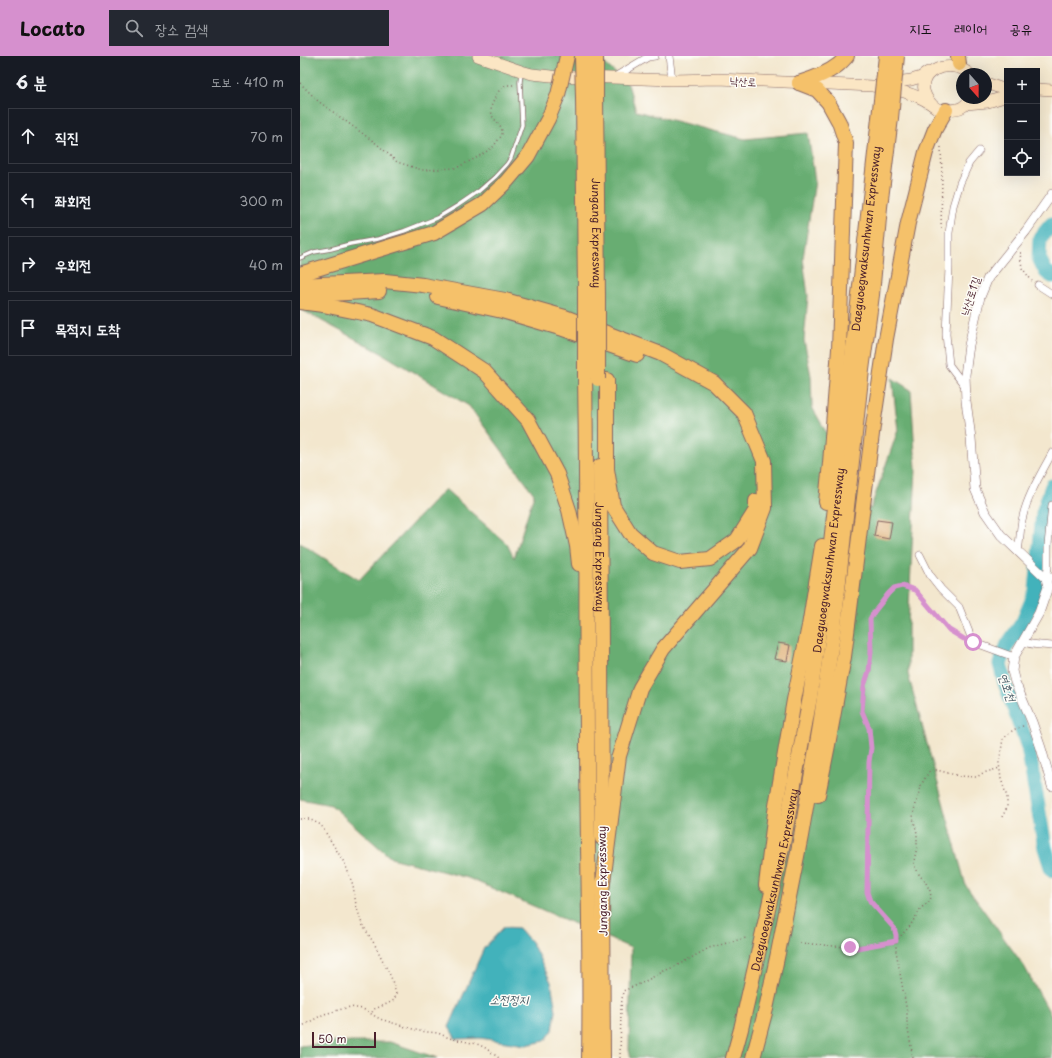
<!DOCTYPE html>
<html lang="ko">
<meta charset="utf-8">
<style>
body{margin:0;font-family:"Playpen Sans","Poor Story",sans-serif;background:#242831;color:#f1f3f6}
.controls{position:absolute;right:12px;top:12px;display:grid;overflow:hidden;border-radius:0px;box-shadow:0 4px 16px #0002}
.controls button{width:36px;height:36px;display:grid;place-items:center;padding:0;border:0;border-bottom:1px solid #363941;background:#171b24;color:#f1f3f6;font:20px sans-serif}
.compass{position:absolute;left:656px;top:12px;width:36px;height:36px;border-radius:50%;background:#171b24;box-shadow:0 4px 16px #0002;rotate:159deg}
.scale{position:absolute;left:12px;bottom:10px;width:64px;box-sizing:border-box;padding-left:4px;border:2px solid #4a1f2b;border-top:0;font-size:11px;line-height:14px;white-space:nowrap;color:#4a1f2b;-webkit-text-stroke:3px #fdfcf7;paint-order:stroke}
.stop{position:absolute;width:12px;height:12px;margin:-9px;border:3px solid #d690ce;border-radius:50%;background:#fff}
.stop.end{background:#d690ce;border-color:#fff;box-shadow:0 1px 4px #0008}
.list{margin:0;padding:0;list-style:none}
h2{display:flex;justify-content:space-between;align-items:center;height:52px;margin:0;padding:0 16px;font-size:17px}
h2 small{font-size:13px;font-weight:400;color:#9ea1a6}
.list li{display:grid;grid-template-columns:26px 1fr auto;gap:12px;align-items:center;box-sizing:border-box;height:56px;margin:0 8px 8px;padding:0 8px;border:1px solid #363941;border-radius:0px}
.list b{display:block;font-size:15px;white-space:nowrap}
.list em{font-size:13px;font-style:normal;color:#9ea1a6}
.icon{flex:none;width:22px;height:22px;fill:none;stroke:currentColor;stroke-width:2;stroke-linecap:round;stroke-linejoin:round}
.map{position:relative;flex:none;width:752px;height:1002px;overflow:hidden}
header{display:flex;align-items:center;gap:24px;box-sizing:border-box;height:56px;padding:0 20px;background:#d690ce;color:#111}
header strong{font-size:19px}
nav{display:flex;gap:22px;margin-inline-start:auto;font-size:14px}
.search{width:280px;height:36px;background:#242831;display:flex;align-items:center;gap:10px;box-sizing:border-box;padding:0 14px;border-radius:0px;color:#9ea1a6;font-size:15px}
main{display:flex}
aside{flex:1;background:#171b24}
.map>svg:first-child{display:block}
.forest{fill:#68ad72;stroke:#59664e}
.water{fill:#42b2bb;stroke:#466873}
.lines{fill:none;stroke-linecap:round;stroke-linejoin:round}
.river{stroke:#42b2bb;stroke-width:15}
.building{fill:#ddab70}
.service-casing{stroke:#856564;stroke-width:5}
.minor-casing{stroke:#856564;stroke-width:8}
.tertiary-casing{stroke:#856564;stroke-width:10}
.secondary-casing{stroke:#856564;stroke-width:12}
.motorway-casing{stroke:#856564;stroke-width:16}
.path{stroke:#856564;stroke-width:1.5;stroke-dasharray:1 3;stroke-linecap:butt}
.service{stroke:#fff;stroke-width:3.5}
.minor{stroke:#fff;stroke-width:7}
.tertiary{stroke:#fff;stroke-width:9}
.secondary{stroke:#fbe6c4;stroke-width:11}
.motorway{stroke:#f5c16b;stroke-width:14}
.motorway-bridge-casing{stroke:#856564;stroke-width:16;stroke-linecap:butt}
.motorway-bridge{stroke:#f5c16b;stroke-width:14}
.route{stroke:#d690ce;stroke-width:5}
.labels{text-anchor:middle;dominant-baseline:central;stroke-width:3;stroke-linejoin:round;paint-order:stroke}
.street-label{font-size:11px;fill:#4a1f2b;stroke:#fdfcf7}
.water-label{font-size:12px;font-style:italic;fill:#475a65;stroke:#fdfcf7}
</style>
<header>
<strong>Locato</strong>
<div class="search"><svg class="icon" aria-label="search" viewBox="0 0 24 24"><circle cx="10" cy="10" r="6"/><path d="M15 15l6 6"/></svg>장소 검색</div>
<nav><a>지도</a><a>레이어</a><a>공유</a></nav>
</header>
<main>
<aside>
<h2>6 분<small>도보 · 410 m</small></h2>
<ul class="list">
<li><svg class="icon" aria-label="ahead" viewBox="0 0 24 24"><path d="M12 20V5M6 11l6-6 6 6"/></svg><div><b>직진</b></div><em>70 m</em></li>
<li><svg class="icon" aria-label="left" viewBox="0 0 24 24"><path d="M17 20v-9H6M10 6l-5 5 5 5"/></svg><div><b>좌회전</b></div><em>300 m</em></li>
<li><svg class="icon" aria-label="right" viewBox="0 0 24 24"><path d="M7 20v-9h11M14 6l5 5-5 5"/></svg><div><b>우회전</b></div><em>40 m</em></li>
<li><svg class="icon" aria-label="arrive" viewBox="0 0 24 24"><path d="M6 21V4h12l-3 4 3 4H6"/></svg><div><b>목적지 도착</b></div></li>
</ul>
</aside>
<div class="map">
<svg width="752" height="1002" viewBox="0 0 752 1002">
<rect width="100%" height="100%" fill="#fdfcf7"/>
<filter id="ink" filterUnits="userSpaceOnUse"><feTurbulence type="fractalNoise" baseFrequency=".025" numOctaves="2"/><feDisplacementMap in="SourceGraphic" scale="8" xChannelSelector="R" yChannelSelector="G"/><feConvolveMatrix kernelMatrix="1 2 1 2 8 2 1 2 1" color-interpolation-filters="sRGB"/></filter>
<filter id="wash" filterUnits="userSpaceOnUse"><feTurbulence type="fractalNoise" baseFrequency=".012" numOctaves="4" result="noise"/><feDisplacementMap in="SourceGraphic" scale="16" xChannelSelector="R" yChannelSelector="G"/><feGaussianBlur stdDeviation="0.9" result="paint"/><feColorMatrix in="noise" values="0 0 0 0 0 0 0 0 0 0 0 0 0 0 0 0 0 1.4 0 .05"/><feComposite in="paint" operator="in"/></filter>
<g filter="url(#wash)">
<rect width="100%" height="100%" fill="#f3e7ce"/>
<g class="forest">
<path d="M0,0H296L328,28L336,55L445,83L508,77L515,125L503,202L508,240L504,284L511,320L512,351L570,454L598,374L592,322L611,334L616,413L608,570V618L666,830L724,910L752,961V1002H331L329,994L331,892L168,822L91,802L31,749L0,743V487L59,524L145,433L207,488L214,502L234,438L169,350L83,298L0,253Z"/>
<path d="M36,986H90L137,1002H0V990Z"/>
</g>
<path class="water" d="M204,871L219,872L232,887L251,926L256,955L253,974L245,985L226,989L180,982L156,983L149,971L184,892Z"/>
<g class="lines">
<g class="river">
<path d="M752,168L740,182L739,202L746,216L752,220"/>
<path d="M752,430L743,457L736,535L723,566L708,588L700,608L705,627L728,691L745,792L752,814"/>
</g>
</g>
<g id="blocks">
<g class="building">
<path d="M577,464L592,466L589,483L574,480Z"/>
<path d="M478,587L490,589L487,605L474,603Z"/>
</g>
</g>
</g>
<g filter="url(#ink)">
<use href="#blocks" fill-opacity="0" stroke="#856564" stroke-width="1"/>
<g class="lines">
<defs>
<path id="service" d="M0,202L14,196L31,193L50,188L78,183L104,175L137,162L157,150L179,135L195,121L207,108L211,102L222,69L220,26L221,16"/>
<g id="minor">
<path d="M369,0L372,24"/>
<path d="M313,22L348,1L355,0"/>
<path d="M738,229L752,238"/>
<path d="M665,330L649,309L646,278L649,212V177L653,150L660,127L669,107L679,95"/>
<path d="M752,449L748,489V512L746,522L752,521"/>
<path d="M718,495C720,485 720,474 722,464C727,440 741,418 752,397"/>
<path d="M620,499L630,519L641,533L659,551L673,586L714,601"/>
<path d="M724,586C734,590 741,588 752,590"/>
</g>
<path id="tertiary" d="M752,138L726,175L688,222L680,241L669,289L665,319L666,345L671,382L675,433L685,456L701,479L746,522L748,531L739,557L714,601L712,615L715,626L732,666L741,692L752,730"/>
<g id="secondary">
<path d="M178,0L221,15L232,18L251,20L372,24L418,23L572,30C593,33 614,36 631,48"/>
<path d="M670,18C649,0 609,17 629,45C634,52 639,55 647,54C660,53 663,53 671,42"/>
<path d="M588,27L611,24L621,21L628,16"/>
<path d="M686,27L700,32L707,33"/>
<path d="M737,33L752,34"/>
<path d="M666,48L688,46L707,40"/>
</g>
<g id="motorway">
<path d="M658,0L659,8"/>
<path d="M499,27L517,34L528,46L539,66L546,87L539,293L530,407L526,446"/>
<path d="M499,27C512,23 527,18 538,9C541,7 544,3 547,0"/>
<path id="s1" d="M296,39L298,240"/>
<path d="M283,41L285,237"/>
<path d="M0,218L134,177L183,148L207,125L228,100L248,63L258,39"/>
<path d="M0,229L85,225L123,229L205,244L265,261L361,298L414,327L444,357L464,405L465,452L450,492L363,593L340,632L319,700L302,835"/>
<path d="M0,240L79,235"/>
<path d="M138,241L202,255L260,272L337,299"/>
<path d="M0,246L23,249L72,259L133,282L184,315L228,364L257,418L269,454L277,490L279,508"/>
<path d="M285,319C287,439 286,559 287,679C287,787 291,894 289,1002"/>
<path d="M307,324V413L313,450L330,477L353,497L380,506L410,503L437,484L456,454V445"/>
<path id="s2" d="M300,410L302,782"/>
<path d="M518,739L528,689L544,601L573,370L586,283L608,167L626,96L635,73L646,54"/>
<path d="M302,826L303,1002"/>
<path d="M466,829L475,756L494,644L509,570L522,490"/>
<path id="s3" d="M433,1002L441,973L484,783L510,641L530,495L579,62"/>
<path d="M453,1002L466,953L478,897L501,780L520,670L534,570L562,314L572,239L580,151L591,62"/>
</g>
</defs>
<use href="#service" class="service-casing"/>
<use href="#minor" class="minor-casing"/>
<use href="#tertiary" class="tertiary-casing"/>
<use href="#secondary" class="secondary-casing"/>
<use href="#motorway" class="motorway-casing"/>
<g class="path">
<path d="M0,27L18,45L77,88L97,106L122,114L156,112L178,101L193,91L202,79V75L201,71L192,60L191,51L197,37L204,30L208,29H215"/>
<path d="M641,91L642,119L641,173"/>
<path d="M721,197H720L722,212L732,225"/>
<path d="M702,761L707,752V741L701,723L699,707L703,683L713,674L725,669"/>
<path d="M0,763H9L21,769L45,808L53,829L56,849L62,868L75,889L91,921L96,938L94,944L87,948L74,953L71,958"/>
<path d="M500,887L557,892L578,888L596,885L610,870L621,852L630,845L631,841L630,835L625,825L620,820L614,809V805L617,791V777L613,762L614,754L620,736L621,729L630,714H637L659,720L677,721L683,717L700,712"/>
<path d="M0,970L4,969L24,958L50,951L63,953L80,963L119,975L138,977L149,982L177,988L184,991L199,1002"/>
<path d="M320,1002L321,952L323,935L342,927L364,915L376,910L409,892L438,884L446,882"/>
<path d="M613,1002L607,968V956L596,895V879L594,872L570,845L567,836L569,707L571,692L569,672L563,655L564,630L569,615L571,596L570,563L574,556L583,547L588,538L594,532L602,530L615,534L649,574L663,583"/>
</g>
<use href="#service" class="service"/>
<use href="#minor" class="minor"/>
<use href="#tertiary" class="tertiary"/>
<use href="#secondary" class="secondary"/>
<use href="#motorway" class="motorway"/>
<defs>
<g id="motorway-bridge">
<path d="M282,0L283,41"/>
<path d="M296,0V39"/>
<path d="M258,39L267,0"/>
<path d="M579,62L586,0"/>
<path d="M591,62L597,0"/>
<path d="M285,237V319"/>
<path d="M298,323V240"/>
</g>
</defs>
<use href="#motorway-bridge" class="motorway-bridge-casing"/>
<use href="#motorway-bridge" class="motorway-bridge"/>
</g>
</g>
<g class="lines" filter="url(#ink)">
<path class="route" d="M550,891L557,892L596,885V879L594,872L570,845L567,836L569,706L571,692L569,672L562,655L564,630L569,615L571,596L570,563L574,556L582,546L588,538L594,532L602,530L615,534L649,574L664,583L673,586"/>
</g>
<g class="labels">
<g class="street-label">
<text transform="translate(443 25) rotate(3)">낙산로</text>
<text stroke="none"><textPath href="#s1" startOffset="138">Jungang Expressway</textPath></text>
<text stroke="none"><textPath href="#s3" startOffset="831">Daeguoegwaksunhwan Expressway</textPath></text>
<text transform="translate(670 240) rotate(-72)">낙산로1길</text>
<text stroke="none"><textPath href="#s2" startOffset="91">Jungang Expressway</textPath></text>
<text stroke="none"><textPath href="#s3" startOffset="507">Daeguoegwaksunhwan Expressway</textPath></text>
<text stroke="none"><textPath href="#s3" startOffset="183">Daeguoegwaksunhwan Expressway</textPath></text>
<text transform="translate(302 825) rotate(-91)">Jungang Expressway</text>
</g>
<g class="water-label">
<text transform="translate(708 631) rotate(71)">연호천</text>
<text x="209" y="943">소전정지</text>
</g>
</g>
</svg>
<div class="controls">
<button>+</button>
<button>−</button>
<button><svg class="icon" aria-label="locate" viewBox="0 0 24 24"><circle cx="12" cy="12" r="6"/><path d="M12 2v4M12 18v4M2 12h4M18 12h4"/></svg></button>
</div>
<svg class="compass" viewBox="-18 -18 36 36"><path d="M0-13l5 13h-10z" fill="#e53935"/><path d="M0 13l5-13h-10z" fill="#9ea1a6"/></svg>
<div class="scale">50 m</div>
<div class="stop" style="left:673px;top:586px"></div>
<div class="stop end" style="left:550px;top:891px"></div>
</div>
</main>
